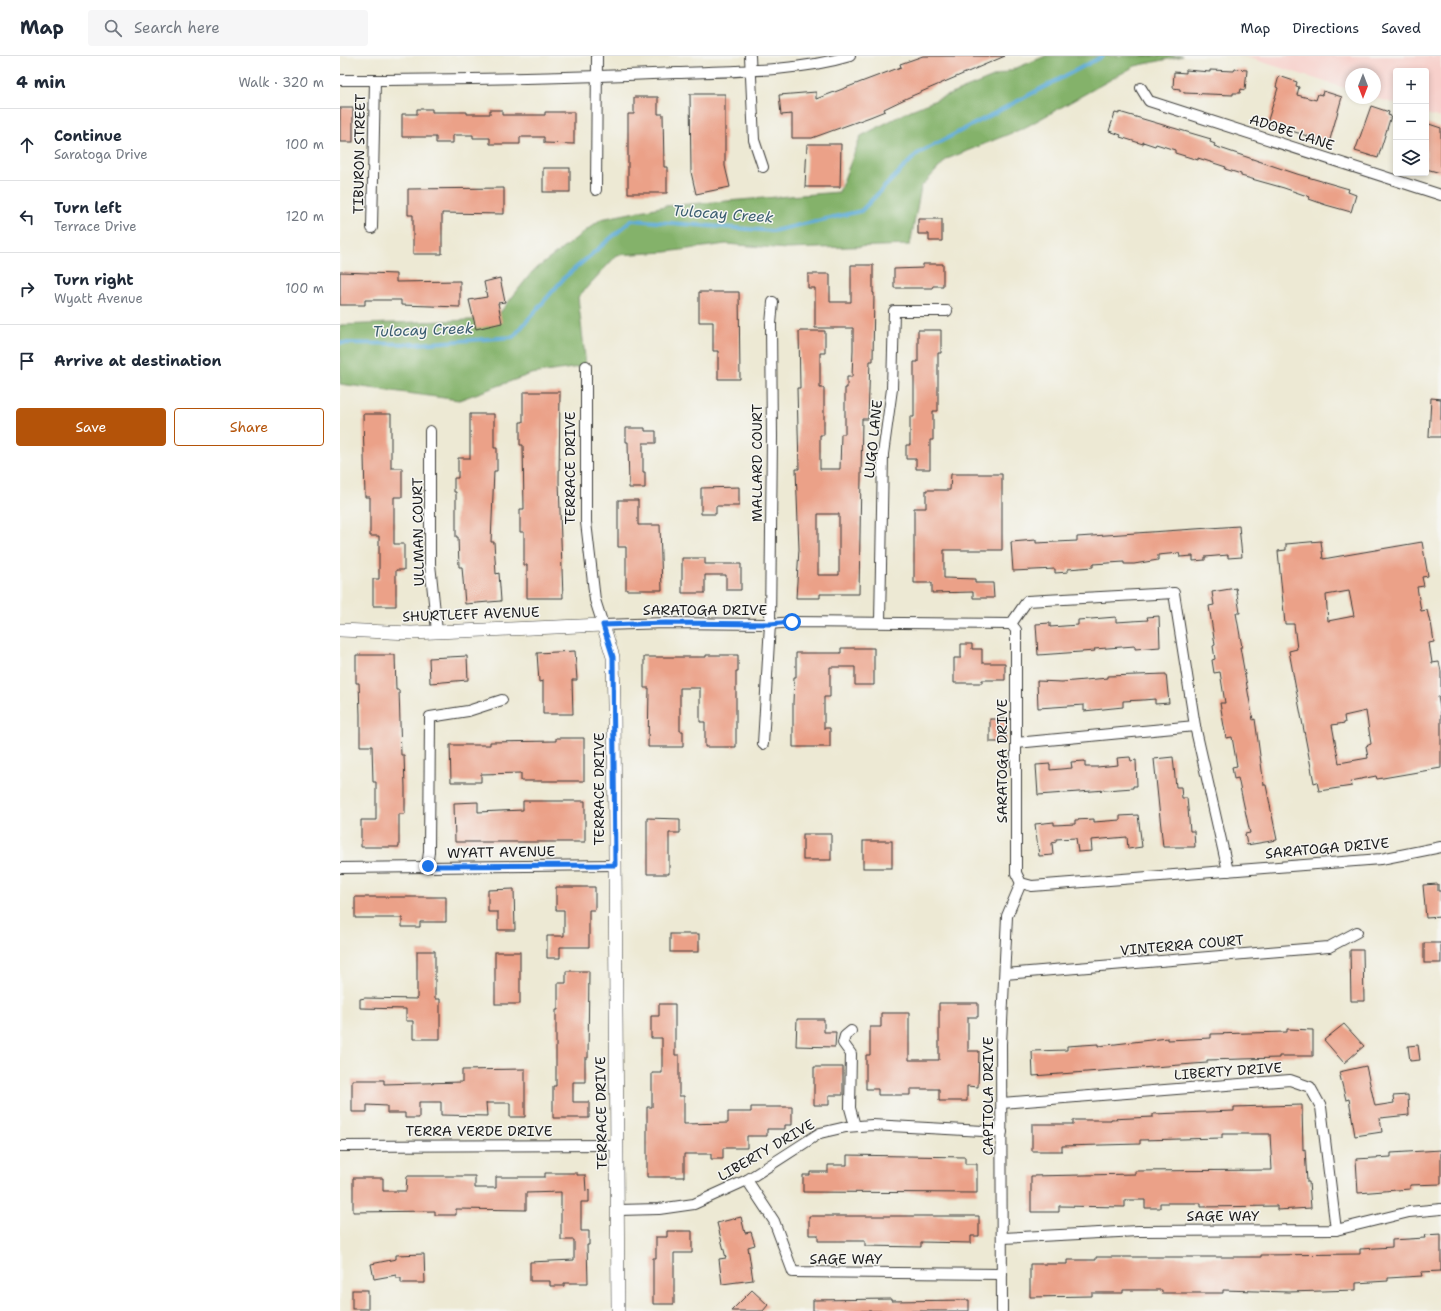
<!DOCTYPE html>
<meta charset="utf-8">
<style>
body{margin:0;font-family:"Shantell Sans",sans-serif;background:#f6f6f7;color:#1f2937}
.controls{position:absolute;right:12px;top:12px;display:grid;overflow:hidden;border-radius:4px;box-shadow:0 2px 6px #0003}
.controls button{width:36px;height:36px;display:grid;place-items:center;padding:0;border:0;border-bottom:1px solid #e0e1e3;background:#fff;color:#1f2937;font:20px sans-serif}
.compass{position:absolute;left:1005px;top:12px;width:36px;height:36px;border-radius:50%;background:#fff;box-shadow:0 2px 6px #0003;rotate:180deg}
.stop{position:absolute;width:12px;height:12px;margin:-9px;border:3px solid #1a73e8;border-radius:50%;background:#fff}
.stop.end{background:#1a73e8;border-color:#fff;box-shadow:0 1px 4px #0008}
.list{margin:0;padding:0;list-style:none}
h2{display:flex;justify-content:space-between;align-items:center;height:52px;margin:0;padding:0 16px;font-size:17px}
h2 small{font-size:13px;font-weight:400;color:#747a83}
.list li{display:grid;grid-template-columns:26px 1fr auto;gap:12px;align-items:center;box-sizing:border-box;height:72px;padding:0 16px;border-top:1px solid #e0e1e3}
.list b{display:block;font-size:15px;white-space:nowrap}
.list p{margin:0;font-size:13px;white-space:nowrap;color:#747a83}
.list em{font-size:13px;font-style:normal;color:#747a83}
.actions{display:flex;gap:8px;padding:12px 16px}
.actions a{flex:1;padding:9px 0;border:1px solid #b45309;border-radius:4px;text-align:center;font-size:14px;color:#b45309}
.actions .main{background:#b45309;color:#fff}
.icon{flex:none;width:22px;height:22px;fill:none;stroke:currentColor;stroke-width:2;stroke-linecap:round;stroke-linejoin:round}
.map{position:relative;flex:none;width:1101px;height:1255px;overflow:hidden}
header{display:flex;align-items:center;gap:24px;box-sizing:border-box;height:56px;padding:0 20px;background:#fff;border-bottom:1px solid #e0e1e3}
header strong{font-size:19px}
nav{display:flex;gap:22px;margin-inline-start:auto;font-size:14px}
.search{width:280px;height:36px;background:#f6f6f7;display:flex;align-items:center;gap:10px;box-sizing:border-box;padding:0 14px;border-radius:4px;color:#747a83;font-size:15px}
main{display:flex}
aside{flex:1;background:#fff}
.map>svg:first-child{display:block}
.built{fill:#f7d0cb}
.forest{fill:#84b26b;stroke:#506744}
.lines{fill:none;stroke-linecap:round;stroke-linejoin:round}
.stream{stroke:#5eacd7;stroke-width:4}
.building{fill:#eba188;fill-rule:evenodd}
.minor-casing{stroke:#3b3b38;stroke-width:12}
.tertiary-casing{stroke:#3b3b38;stroke-width:14}
.minor{stroke:#fff;stroke-width:10}
.tertiary{stroke:#fff;stroke-width:13}
.route{stroke:#1a73e8;stroke-width:5}
.labels{text-anchor:middle;dominant-baseline:central;stroke-width:3;stroke-linejoin:round;paint-order:stroke}
.street-label{font-size:14px;fill:#1c1c1c;stroke:#f6f6f2}
.water-label{font-size:15px;font-style:italic;fill:#3a5d70;stroke:#f6f6f2}
</style>
<header>
<strong>Map</strong>
<div class="search"><svg class="icon" aria-label="search" viewBox="0 0 24 24"><circle cx="10" cy="10" r="6"/><path d="M15 15l6 6"/></svg>Search here</div>
<nav><a>Map</a><a>Directions</a><a>Saved</a></nav>
</header>
<main>
<aside>
<h2>4 min<small>Walk · 320 m</small></h2>
<ul class="list">
<li><svg class="icon" aria-label="ahead" viewBox="0 0 24 24"><path d="M12 20V5M6 11l6-6 6 6"/></svg><div><b>Continue</b><p>Saratoga Drive</p></div><em>100 m</em></li>
<li><svg class="icon" aria-label="left" viewBox="0 0 24 24"><path d="M17 20v-9H6M10 6l-5 5 5 5"/></svg><div><b>Turn left</b><p>Terrace Drive</p></div><em>120 m</em></li>
<li><svg class="icon" aria-label="right" viewBox="0 0 24 24"><path d="M7 20v-9h11M14 6l5 5-5 5"/></svg><div><b>Turn right</b><p>Wyatt Avenue</p></div><em>100 m</em></li>
<li><svg class="icon" aria-label="arrive" viewBox="0 0 24 24"><path d="M6 21V4h12l-3 4 3 4H6"/></svg><div><b>Arrive at destination</b></div></li>
</ul>
<div class="actions"><a class="main">Save</a><a>Share</a></div>
</aside>
<div class="map">
<svg width="1101" height="1255" viewBox="0 0 1101 1255">
<rect width="100%" height="100%" fill="#f6f6f2"/>
<filter id="ink" filterUnits="userSpaceOnUse"><feTurbulence type="fractalNoise" baseFrequency=".025" numOctaves="2"/><feDisplacementMap in="SourceGraphic" scale="8" xChannelSelector="R" yChannelSelector="G"/><feConvolveMatrix kernelMatrix="1 2 1 2 8 2 1 2 1" color-interpolation-filters="sRGB"/></filter>
<filter id="wash" filterUnits="userSpaceOnUse"><feTurbulence type="fractalNoise" baseFrequency=".012" numOctaves="4" result="noise"/><feDisplacementMap in="SourceGraphic" scale="16" xChannelSelector="R" yChannelSelector="G"/><feGaussianBlur stdDeviation="0.9" result="paint"/><feColorMatrix in="noise" values="0 0 0 0 0 0 0 0 0 0 0 0 0 0 0 0 0 1.4 0 .05"/><feComposite in="paint" operator="in"/></filter>
<g filter="url(#wash)">
<rect width="100%" height="100%" fill="#ede9d4"/>
<path class="built" d="M903,0H1101V62L1086,58V15H1056V48L1035,42V18H1011V34Z"/>
<path class="forest" d="M706,0H843L795,10L684,72L607,103L581,131L570,189L447,193L386,188L326,196L277,199L238,241L246,310L191,318L119,344L0,328V269L155,263L192,216L261,163L325,150L499,136L521,80L571,54Z"/>
<g class="lines">
<path class="stream" d="M0,287L77,288L173,281L225,221L292,164L433,175L521,155L577,98L763,0"/>
</g>
<g id="blocks">
<g class="building">
<path d="M583,0H665L567,42L544,53L545,55L530,61L472,82H452V58L441,59L439,39L476,36V43L561,11L560,8Z"/>
<path d="M895,13L907,14L905,34L901,33L900,37H893V39L844,37V36L840,35V33L833,32L834,16L846,17V14L870,16V14L894,15Z"/>
<path d="M939,20L957,26L956,30L959,31L957,39L976,44L978,38L982,39L983,35L1002,41L989,87L927,67L938,32L936,31Z"/>
<path d="M350,38H385V110L390,131L356,138L351,116Z"/>
<path d="M294,41H318V58H323L324,111H327V137H288V58H294Z"/>
<path d="M1031,50L1049,56L1048,59L1051,60L1038,102L1015,95Z"/>
<rect x="0" y="52" width="13" height="34"/>
<path d="M77,53H92V56H127V58H150V54H162V59H205V56H234V88L204,87V81H180V88H150V82H133V79H113V87H96V81H62V58H77Z"/>
<path d="M779,56L871,83L870,86L875,88L874,90L957,118L1009,133L1008,136L1016,139L1011,156L986,149L969,143L970,141L944,132L901,120V118L885,113L886,111L858,102V104L835,97V94L816,88L815,90L803,86V88L780,81L781,79L769,75L775,57L779,58Z"/>
<path d="M1086,67L1101,72V117L1086,113Z"/>
<path d="M467,88H501L500,131H465Z"/>
<rect x="203" y="112" width="27" height="24"/>
<path d="M164,132V158L102,157V198H73V159H68V133Z"/>
<path d="M578,163H602V185H589V178H578Z"/>
<path d="M583,208H603V230H593L592,232H554V213L583,212Z"/>
<path d="M511,209H533V237H534L533,305H530L528,363H522L519,538H480V542H456L459,493L456,413H459L457,332H460L459,275H485V297H480V332H484V379H480V413H500L501,378H505V332H507V321H512L513,294V272H475V232H468V218H490V246H511ZM478,458H499V519H478Z"/>
<path d="M0,216L56,218V226L120,225V251L61,249V244H25V249H0Z"/>
<path d="M160,222L165,246L158,247L162,267L136,273L129,244L147,241L144,226Z"/>
<path d="M359,236H399L400,323H378V295H373V266H359Z"/>
<path d="M578,274H601V297H598V355H593V384H590V413H576V403H566V389H570V361H574V306H578Z"/>
<path d="M183,336H220L219,425L223,542H187V509H184V476H180V453H184L183,389H180V366H183Z"/>
<path d="M1091,342L1101,343V381H1089Z"/>
<path d="M23,358H51V412H62V441H54V488H64V514H56V550H33V523H39V480H30V441H25Z"/>
<path d="M130,358H154V392H157V415H154L151,486H154L156,518L159,517L161,545L125,548L122,511H119L118,481H116V436H114V422H118V402H130Z"/>
<path d="M286,372H305V375H316V387H303V416H305V432H289L288,386H286Z"/>
<path d="M611,418H662V494H604V522L635,523V527H653L654,542H633V536L592,537V527H574V452H586V434H610Z"/>
<path d="M399,431V450H376V458H361V432Z"/>
<path d="M278,444H298V469H320L322,534H286V491H278Z"/>
<path d="M899,470L902,501L888,502V499L865,501V504L853,505V500L840,501L839,497L818,499V504L794,508H784V506L753,508V511L728,513V516L715,517V513L673,515L671,486L696,484V487L737,485V481Z"/>
<path d="M981,485L983,503L1082,486L1088,520L1082,521L1084,530L1077,531L1081,555L1087,554L1090,567L1091,566L1094,586L1089,587L1092,607L1099,606L1101,615V641H1098L1101,657V712L1037,723L1036,720L1011,725L1012,730L979,735L977,726L974,727L955,628L949,595L957,593L954,568H945L938,495L946,494V488ZM1009,535L1014,560L988,565L986,539ZM1026,655L1031,688L1026,690L1028,702L999,707L992,669L1005,667L1004,660Z"/>
<path d="M342,502H365V508H401V534H386V519H365V537H342Z"/>
<path d="M896,532L900,557H896L902,591H900L913,664L915,663L924,729H926L937,784L907,789L905,778L910,777L898,722L894,723L892,711L897,710L892,681L886,682L880,647H885L880,616L874,617L872,604L875,603L873,590L875,589L869,550L874,549L872,536Z"/>
<path d="M819,560L820,591L795,593V590L754,593L755,595L698,599L696,568L710,567V571L738,569V564L776,561V566L808,564L807,561Z"/>
<path d="M621,588H632V593H642V607H665V624H642V627H614V602H621Z"/>
<path d="M501,592H534V629H515V611H490V641H484V672H490V691H453V647L454,621H456V597H501Z"/>
<path d="M235,595L237,624H232L233,658H203V625L199,626L197,597Z"/>
<path d="M16,599H55L56,634H59L61,699H64L65,731V758H59V791H21V764H36V726H33L32,690H20V659L19,627H16Z"/>
<path d="M366,599H398V615H396V691H365V666H360V632H340V675H343V691H308L309,632H304V601H366Z"/>
<path d="M127,600L128,624L90,627L89,602Z"/>
<path d="M826,618L829,647L815,648V643L803,644L783,645V651L744,655V649L698,652L697,625L722,626L768,622V620Z"/>
<rect x="650" y="663" width="16" height="23"/>
<path d="M216,682H244V725H181V717L141,718V726H111L110,689H150V686L216,685Z"/>
<path d="M790,701L791,705L796,704L797,730H793V732L698,739L696,709L710,708V714L732,712L731,706L745,705V711H757L778,709L777,702Z"/>
<path d="M833,701L836,731H841L842,742H847L850,775H854L855,791H823L814,703Z"/>
<path d="M183,745H245V786H115L114,747L138,746V756L183,754Z"/>
<path d="M798,759L802,791L788,793L787,781L751,784L752,795L738,796L736,782L716,783V786L712,787L713,799L699,800L695,768L714,766V769L735,768V764L754,763V766L780,764V760Z"/>
<path d="M307,762L340,763V777H329V818H307Z"/>
<rect x="463" y="778" width="28" height="26"/>
<rect x="523" y="785" width="29" height="27"/>
<path d="M1098,828V835H1101V861L1086,862L1083,829Z"/>
<path d="M216,831H255V854H249V891H220V902H207V880H224V854H216Z"/>
<path d="M174,833L175,874H158V856H148V834Z"/>
<path d="M15,841H106V866H80V871H62V862H15Z"/>
<rect x="330" y="878" width="29" height="18"/>
<rect x="1084" y="887" width="17" height="20"/>
<path d="M1010,894H1023L1024,945H1011Z"/>
<path d="M77,895H95V943H100V983H73V965H66V953L20,952V943L25,942L77,943Z"/>
<rect x="155" y="896" width="25" height="52"/>
<path d="M226,915H249L248,1002H245V1026H233V1046H249V1062H213V1030H216V954H218V927H226Z"/>
<path d="M599,947H638V961H628V995H639L638,1031L627,1030V1045H599V1033H570V1039H538V1033H526V999H530V971H541V957H569V1004H599Z"/>
<path d="M319,948H335V999H339V1040H344V1068L388,1067V1056H411V1051H452V1069H445V1073H427V1080H407V1092H383V1103H371V1098H344V1121H307V1051H312V1017H322V982H311V960H319Z"/>
<path d="M457,963H484V976H496L495,991L456,990Z"/>
<path d="M1004,968L1024,990L1004,1007L984,984Z"/>
<path d="M947,973L973,974V1000H939V1002L867,1004V1007L693,1020L692,995L727,994V990L758,988V990L828,982V984L871,982V978L947,976Z"/>
<path d="M1078,989L1080,1004L1070,1005L1068,990Z"/>
<path d="M1026,1010L1035,1050L1054,1047L1053,1040L1068,1039L1069,1059L1040,1062L1042,1076L1015,1080L1009,1043L1006,1044L999,1016Z"/>
<path d="M474,1011H503V1039H489V1049H474Z"/>
<path d="M185,1013V1061H170V1047H146L147,1060L101,1059V1046H79V1062H65V1057H47V1050L27,1049V1056H12V1024H44V1028L122,1026V1014Z"/>
<path d="M962,1049L963,1094L965,1093L967,1126H969L971,1152L937,1154V1150L861,1151V1147H820V1152H805V1144H785V1151L719,1150V1156H691V1120L795,1118V1115L932,1114L930,1078H882V1082L800,1084V1088L722,1090V1095H692V1068H733V1064H771V1063L813,1061V1058L894,1055V1051Z"/>
<path d="M1101,1094V1128L1070,1129V1133L1018,1137L1016,1103L1051,1101V1097Z"/>
<path d="M507,1099L625,1101V1108H637V1137L463,1136V1119H470V1116H488V1109H507Z"/>
<path d="M205,1117H237V1119H245L246,1135L249,1134V1146H241V1175H249V1189H247L248,1227H224V1230H210V1225H190V1206L234,1204V1184H221V1136L186,1137V1154L116,1153V1159H95V1155L13,1156V1122H43V1135H66L67,1120H135V1132H156V1121H205Z"/>
<path d="M469,1160H639V1180H631V1187L581,1186V1191L525,1190V1185H478V1179H469Z"/>
<path d="M401,1161L405,1177L411,1176L415,1189L408,1191L413,1224L382,1228L379,1203L386,1202L377,1167Z"/>
<path d="M327,1175H352V1197H334V1248H313V1202H316V1181H327Z"/>
<path d="M1101,1178V1215L1081,1216L1082,1220L1048,1222V1225L1016,1227V1234L948,1236L883,1234V1237H822V1234H783V1237H752V1240L690,1241V1208H727V1204H756V1201H921V1199L1020,1198V1193L1052,1191V1184L1085,1182L1084,1179Z"/>
<path d="M84,1198L85,1227H61V1222H56V1219L34,1223L31,1208L56,1203V1199Z"/>
<rect x="12" y="1234" width="16" height="19"/>
<path d="M412,1234L428,1249L423,1255H391Z"/>
<path d="M551,1243V1245L629,1244V1255H473V1244Z"/>
</g>
</g>
</g>
<g filter="url(#ink)">
<use href="#blocks" fill-opacity="0" stroke="#3b3b38" stroke-width="1"/>
<g class="lines">
<defs>
<g id="minor">
<path d="M410,0L414,84L423,111"/>
<path d="M0,24C112,24 224,22 336,17C391,15 457,16 510,0"/>
<path d="M801,32L809,45L1101,139"/>
<path d="M256,134L257,0"/>
<path d="M32,172L35,24"/>
<path d="M246,310V466L255,544L263,569L326,567L430,568L452,566L671,568L676,574V817L681,827L692,830L1041,803L1101,791"/>
<path d="M90,375V508L97,575"/>
<path d="M540,566L543,398L552,333L554,255H607"/>
<path d="M671,568L687,545L834,537L855,670L888,815"/>
<path d="M676,687L855,670"/>
<path d="M423,688L430,568L432,381L431,268L433,246"/>
<path d="M87,810L89,796L90,661L128,655L162,644"/>
<path d="M0,812L275,809"/>
<path d="M665,918L989,891L1017,876"/>
<path d="M511,975L505,980L503,987L511,998L510,1052L515,1070"/>
<path d="M662,1047L950,1024L970,1031L981,1051L996,1174"/>
<path d="M0,1090L277,1089"/>
<path d="M407,1124L434,1165L453,1216L662,1218"/>
<path d="M278,1154L319,1153L354,1148L407,1124L480,1077L506,1071L532,1069L662,1076"/>
<path d="M663,1182L798,1175L996,1174L1069,1156L1101,1153"/>
<path d="M662,1255L661,988L667,860L681,827"/>
</g>
<path id="tertiary" d="M0,574L71,577L263,569L273,601L274,649L278,1255"/>
</defs>
<use href="#minor" class="minor-casing"/>
<use href="#tertiary" class="tertiary-casing"/>
<use href="#minor" class="minor"/>
<use href="#tertiary" class="tertiary"/>
</g>
</g>
<g class="lines" filter="url(#ink)">
<path class="route" d="M88,810L275,809L273,601L263,569L326,567L430,568L452,566"/>
</g>
<g class="labels">
<g class="street-label">
<text transform="translate(952 76) rotate(18)">ADOBE LANE</text>
<text transform="translate(19 98) rotate(-89)">TIBURON STREET</text>
<text transform="translate(533 383) rotate(-84)">LUGO LANE</text>
<text transform="translate(417 407) rotate(-90)">MALLARD COURT</text>
<text transform="translate(230 412) rotate(-90)">TERRACE DRIVE</text>
<text transform="translate(78 476) rotate(-91)">ULLMAN COURT</text>
<text x="365" y="554">SARATOGA DRIVE</text>
<text transform="translate(131 558) rotate(-2)">SHURTLEFF AVENUE</text>
<text transform="translate(662 705) rotate(-90)">SARATOGA DRIVE</text>
<text transform="translate(259 733) rotate(-90)">TERRACE DRIVE</text>
<text transform="translate(987 792) rotate(-5)">SARATOGA DRIVE</text>
<text transform="translate(161 796) rotate(-1)">WYATT AVENUE</text>
<text transform="translate(842 889) rotate(-5)">VINTERRA COURT</text>
<text transform="translate(888 1015) rotate(-4)">LIBERTY DRIVE</text>
<text transform="translate(648 1040) rotate(-90)">CAPITOLA DRIVE</text>
<text transform="translate(261 1057) rotate(-91)">TERRACE DRIVE</text>
<text x="139" y="1075">TERRA VERDE DRIVE</text>
<text transform="translate(426 1094) rotate(-30)">LIBERTY DRIVE</text>
<text x="883" y="1160">SAGE WAY</text>
<text x="506" y="1203">SAGE WAY</text>
</g>
<g class="water-label">
<text transform="translate(383 158) rotate(4)">Tulocay Creek</text>
<text transform="translate(83 274) rotate(-2)">Tulocay Creek</text>
</g>
</g>
</svg>
<div class="controls">
<button>+</button>
<button>−</button>
<button><svg class="icon" aria-label="layers" viewBox="0 0 24 24"><path d="M12 4l9 5-9 5-9-5zM3 14l9 5 9-5"/></svg></button>
</div>
<svg class="compass" viewBox="-18 -18 36 36"><path d="M0-13l5 13h-10z" fill="#e53935"/><path d="M0 13l5-13h-10z" fill="#747a83"/></svg>
<div class="stop" style="left:452px;top:566px"></div>
<div class="stop end" style="left:88px;top:810px"></div>
</div>
</main>
